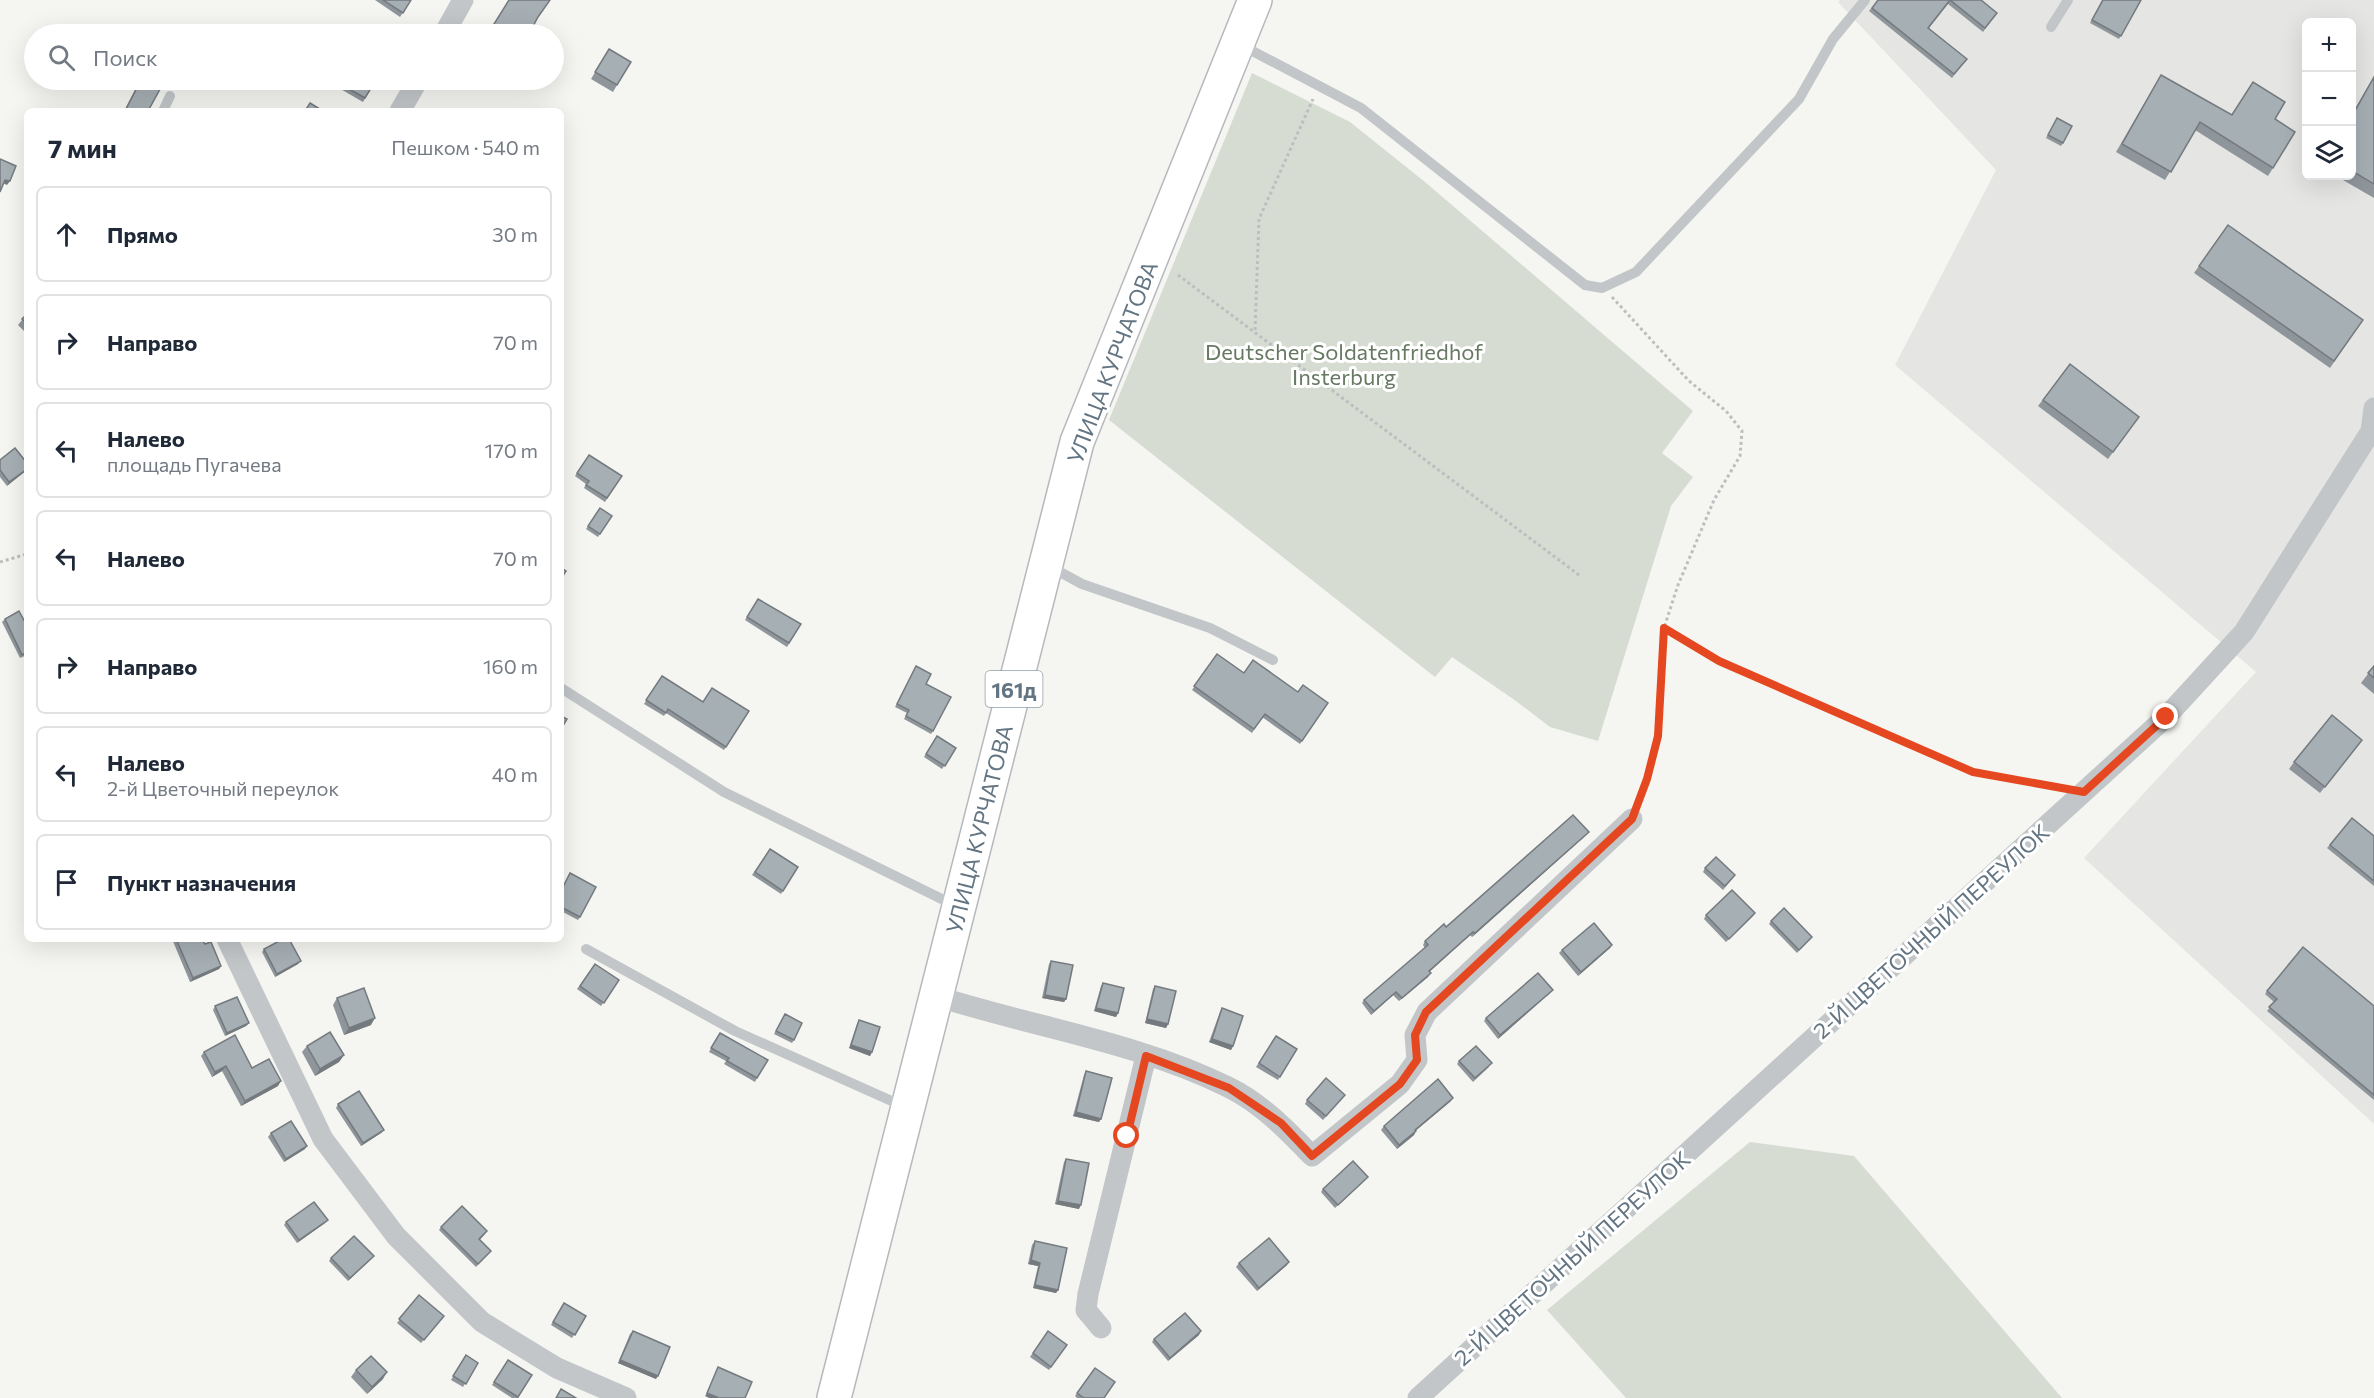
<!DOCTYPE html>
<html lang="ru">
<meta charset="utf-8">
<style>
body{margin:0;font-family:Commissioner,sans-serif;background:#f2f2f3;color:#1f2937}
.controls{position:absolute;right:18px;top:18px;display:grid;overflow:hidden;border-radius:9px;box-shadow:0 6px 24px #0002}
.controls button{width:54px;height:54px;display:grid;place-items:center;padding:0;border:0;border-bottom:2px solid #e0e1e3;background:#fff;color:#1f2937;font:30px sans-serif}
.stop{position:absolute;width:18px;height:18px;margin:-14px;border:4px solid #e54820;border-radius:50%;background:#fff}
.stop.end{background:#e54820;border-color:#fff;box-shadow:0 2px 6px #0008}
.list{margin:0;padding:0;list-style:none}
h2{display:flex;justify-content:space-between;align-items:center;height:78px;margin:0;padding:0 24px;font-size:26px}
h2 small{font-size:20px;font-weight:400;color:#747a83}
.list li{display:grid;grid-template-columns:39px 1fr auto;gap:18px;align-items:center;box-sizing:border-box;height:96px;margin:0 12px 12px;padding:0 12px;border:2px solid #e0e1e3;border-radius:9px}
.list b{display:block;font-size:22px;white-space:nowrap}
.list p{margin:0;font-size:20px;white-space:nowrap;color:#747a83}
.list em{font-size:20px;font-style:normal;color:#747a83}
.icon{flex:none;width:33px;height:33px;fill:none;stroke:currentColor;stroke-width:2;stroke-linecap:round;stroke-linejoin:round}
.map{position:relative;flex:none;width:2374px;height:1398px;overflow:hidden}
.search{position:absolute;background:#fff;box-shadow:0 6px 24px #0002;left:24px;top:24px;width:540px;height:66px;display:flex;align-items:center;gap:15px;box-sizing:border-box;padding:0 21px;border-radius:33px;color:#747a83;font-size:22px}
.panel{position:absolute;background:#fff;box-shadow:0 6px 24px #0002;left:24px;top:108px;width:540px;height:834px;border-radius:9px}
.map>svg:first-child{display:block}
.built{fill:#e5e6e4;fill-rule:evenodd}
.green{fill:#d6dcd2}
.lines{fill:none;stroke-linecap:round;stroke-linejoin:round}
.primary-casing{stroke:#b5b9bd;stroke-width:36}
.path{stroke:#bcbec0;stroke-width:3;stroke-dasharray:3 3;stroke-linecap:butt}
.lane{stroke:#c2c6c9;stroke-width:10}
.street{stroke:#c2c6c9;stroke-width:21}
.primary{stroke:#fff;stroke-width:33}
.wall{fill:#8f969b}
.shaded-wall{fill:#747a7e}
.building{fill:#a6afb4;stroke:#747a7e;stroke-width:1.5}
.route{stroke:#e54820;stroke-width:8}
.labels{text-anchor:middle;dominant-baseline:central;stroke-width:6;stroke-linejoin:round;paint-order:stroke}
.shield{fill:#fff;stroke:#929ea8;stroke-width:1.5}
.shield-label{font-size:21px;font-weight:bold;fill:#637582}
.park-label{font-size:22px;fill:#677962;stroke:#fff}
.street-label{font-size:22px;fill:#637582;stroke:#fff}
</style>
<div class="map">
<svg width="2374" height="1398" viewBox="0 0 2374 1398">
<rect width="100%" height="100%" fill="#f5f5f1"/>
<path class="built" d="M1840,0H2374V1124L2084,858L2256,672L1895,365L1996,170L1838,2ZM2306,22H2352V176H2306Z"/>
<g class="green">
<path d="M1252,73L1350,122L1425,182L1693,411L1662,453L1693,477L1671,506L1598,741L1550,727L1516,701L1452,657L1435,677L1109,420Z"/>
<path d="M1750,1142L1854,1156L2062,1398H1626L1547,1310Z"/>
</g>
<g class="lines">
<defs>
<path id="primary" d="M834,1398L1077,442L1255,0"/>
</defs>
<use href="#primary" class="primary-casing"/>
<g class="path">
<path d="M1178,275L1579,575"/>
<path d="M1612,297L1689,381L1726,411L1742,431L1740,456L1714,500L1678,585L1664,628L1658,736L1638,803"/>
<path d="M1255,330L1259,219L1313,99"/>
<path d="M0,562L27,554"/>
<path d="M1664,628L1719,661L1973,772L2061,788"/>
</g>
<g class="lane">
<path d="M2051,27L2068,0"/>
<path d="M1241,45L1361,108L1585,285L1602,288L1636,272L1799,99L1833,39L1865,0"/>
<path d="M163,111L170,96"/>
<path d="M1049,566L1082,584L1210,628L1273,660"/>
<path d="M561,688L724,792L956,906"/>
<path d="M586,949L735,1031L905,1107"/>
</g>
<g class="street">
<path d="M444,34L463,0"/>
<path d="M400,111L418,80"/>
<path d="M227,939L323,1139L396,1236L482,1322L557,1368L626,1398"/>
<path d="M936,996C1033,1027 1137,1042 1228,1087C1261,1103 1287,1130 1312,1156L1400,1084L1417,1060L1415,1035L1427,1012L1632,819"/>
<path d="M1101,1328L1086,1310L1088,1294L1146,1056"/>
<path d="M1418,1398L2166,717L2244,632L2371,431L2374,408"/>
</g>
<use href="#primary" class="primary"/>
</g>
<g class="wall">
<path d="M375,0H411L400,17Z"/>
<path d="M1878,0H1981L1997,13L1983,32L1948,4L1929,28L1967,59L1952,78L1869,11Z"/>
<path d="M2102,0H2141L2119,39L2090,23Z"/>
<path d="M609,49L617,85L613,92L591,79Z"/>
<path d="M2161,75L2231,115L2253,82L2275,119L2273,168L2268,176L2195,130L2165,180L2116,152L2156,83Z"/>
<path d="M2374,76V198L2336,176H2352V114Z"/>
<path d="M140,80H165L148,111H124Z"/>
<path d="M325,80H376L363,102Z"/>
<path d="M2057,118L2063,143L2061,146L2046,138Z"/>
<path d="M2228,225L2363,320L2330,368L2194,273Z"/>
<path d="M27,314V334L18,325Z"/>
<path d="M2070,364L2139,417L2108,459L2038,406Z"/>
<path d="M589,455L622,476L605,502L584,488L586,484L575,476Z"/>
<path d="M0,460L27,463L7,486L0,477Z"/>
<path d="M600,508L612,516L598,537L586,529Z"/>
<path d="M758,599L801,624L787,647L745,620Z"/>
<path d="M5,619L25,622L27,621V655L20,658L2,622Z"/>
<path d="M1217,654L1244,673L1328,703L1300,744L1262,717L1252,733L1192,690Z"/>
<path d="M916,666L926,684L933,731L931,734L904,719L907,713L895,707Z"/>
<path d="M2374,666V694L2361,683Z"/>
<path d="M662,676L703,702L749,711L724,750L666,713L664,716L644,704Z"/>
<path d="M937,736L956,748L942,769L924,757Z"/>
<path d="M2362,740L2320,793L2289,769L2294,762Z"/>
<path d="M2352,818L2374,836V886L2327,848Z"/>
<path d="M1586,835L1472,937L1470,935L1429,972L1428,977L1399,1001L1393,995L1371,1015L1362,1003L1364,1000L1425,948L1423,945L1425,941Z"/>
<path d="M770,849L798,867L781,894L752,875Z"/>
<path d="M1705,868L1733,878L1723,890L1703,872Z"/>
<path d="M570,873L580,917L578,920L561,911V890Z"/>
<path d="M1755,913L1726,942L1704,919L1706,915Z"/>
<path d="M1771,921L1812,937L1797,953L1769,924Z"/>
<path d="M172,939H202L205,944L221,966L219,969L190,982Z"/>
<path d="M1612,945L1610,948L1578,976L1559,953L1562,950Z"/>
<path d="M264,949L298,964L275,977L262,952Z"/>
<path d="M1051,961L1066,999L1064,1002L1042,998L1049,964Z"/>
<path d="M595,964L619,980L601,1006L577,989Z"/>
<path d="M1103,983L1118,1013L1116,1017L1094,1011L1101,986Z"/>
<path d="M1155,986L1168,1024L1166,1028L1145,1023L1153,989Z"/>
<path d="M1553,990L1550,993L1498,1039L1484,1021L1486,1018Z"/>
<path d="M2267,991L2374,1006V1100L2267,1011L2274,1002L2265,994Z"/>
<path d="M337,998L371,1025L344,1035L333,1005Z"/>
<path d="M215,1006L249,1023L246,1026L225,1036L213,1010Z"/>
<path d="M1222,1008L1233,1046L1231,1050L1209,1042L1220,1012Z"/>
<path d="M785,1014L794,1040L792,1043L774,1034Z"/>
<path d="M859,1020L872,1052L870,1056L849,1048L857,1024Z"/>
<path d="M718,1036L757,1078L755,1082L724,1064L726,1061L709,1052Z"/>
<path d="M1276,1036L1297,1049L1278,1080L1256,1067Z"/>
<path d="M307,1046L344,1055L339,1062L315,1076L302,1052Z"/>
<path d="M204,1052L278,1086L241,1106L222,1071L212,1077L201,1056Z"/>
<path d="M1459,1061L1489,1067L1473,1082L1457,1064Z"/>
<path d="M1086,1071L1099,1122L1073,1116L1084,1075Z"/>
<path d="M1345,1095L1323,1120L1305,1104L1307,1100Z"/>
<path d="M1451,1101L1416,1130L1414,1135L1397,1149L1381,1130L1384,1126Z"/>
<path d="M338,1104L384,1130L381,1133L361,1146L336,1108Z"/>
<path d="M271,1133L305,1149L284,1162L268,1137Z"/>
<path d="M1066,1159L1079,1209L1055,1204L1064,1162Z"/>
<path d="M1368,1177L1365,1180L1335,1208L1321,1192L1323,1189Z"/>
<path d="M286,1222L325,1223L297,1243L284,1225Z"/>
<path d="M441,1227L485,1234L480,1240L491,1251L476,1267L439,1230Z"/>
<path d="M1035,1241L1058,1290L1056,1293L1033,1288L1038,1266L1028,1264L1032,1245Z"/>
<path d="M374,1256L348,1281L329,1261L331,1258Z"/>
<path d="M1239,1263L1287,1265L1257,1291L1236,1267Z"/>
<path d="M419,1295L444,1316L421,1343L397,1323Z"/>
<path d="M564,1303L586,1316L572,1338L551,1325Z"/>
<path d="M633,1331L656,1379L618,1363L630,1334Z"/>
<path d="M1048,1331L1067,1345L1049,1370L1030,1357Z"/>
<path d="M1199,1335L1168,1361L1152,1342L1154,1339Z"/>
<path d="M466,1355L478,1363L463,1387L451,1380Z"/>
<path d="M508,1360L532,1375L518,1398H512L492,1385Z"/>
<path d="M1095,1368L1104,1398H1077L1075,1396Z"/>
<path d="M356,1370L383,1379L367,1394L351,1377Z"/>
</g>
<g class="shaded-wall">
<path d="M5,180L10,181L7,185L3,183Z"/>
<path d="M27,469V470L7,486L9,482Z"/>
<path d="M1589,832L1586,835L1472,937L1475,933Z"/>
<path d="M1755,913L1752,917L1726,942Z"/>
<path d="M1473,932L1470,935L1426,975L1429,971Z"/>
<path d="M1612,945L1610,948L1578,976L1581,972Z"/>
<path d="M301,961L298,964L275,977L277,974Z"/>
<path d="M221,966L219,969L190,982L193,978Z"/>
<path d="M1431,973L1428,977L1399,1001L1402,998Z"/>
<path d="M1553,990L1550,993L1498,1039L1500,1035Z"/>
<path d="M1396,992L1393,995L1371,1015L1374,1011Z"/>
<path d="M1045,995L1066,999L1064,1002L1042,998Z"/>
<path d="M1096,1008L1118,1013L1116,1017L1094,1011Z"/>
<path d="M375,1018L371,1025L344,1035L349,1028Z"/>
<path d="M1147,1019L1168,1024L1166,1028L1145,1023Z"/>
<path d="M249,1023L246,1026L225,1036L227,1033Z"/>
<path d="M1212,1039L1233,1046L1231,1050L1209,1042Z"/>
<path d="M851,1045L872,1052L870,1056L849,1048Z"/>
<path d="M344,1055L339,1062L315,1076L320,1069Z"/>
<path d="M226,1066L222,1071L212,1077L215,1072Z"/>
<path d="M281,1081L278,1086L241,1106L245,1101Z"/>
<path d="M1453,1098L1451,1101L1413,1133L1415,1130Z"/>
<path d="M1076,1112L1101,1119L1099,1122L1073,1116Z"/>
<path d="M384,1130L381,1133L361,1146L363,1143Z"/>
<path d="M1416,1131L1414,1135L1397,1149L1399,1145Z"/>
<path d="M307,1146L305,1149L284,1162L286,1159Z"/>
<path d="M1058,1201L1081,1205L1079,1209L1055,1204Z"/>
<path d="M328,1220L325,1223L297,1243L299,1240Z"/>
<path d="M374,1256L371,1259L348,1281L350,1278Z"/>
<path d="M1031,1260L1040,1263L1038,1266L1028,1264Z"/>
<path d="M1289,1262L1287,1265L1257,1291L1259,1288Z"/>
<path d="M1035,1285L1058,1290L1056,1293L1033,1288Z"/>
<path d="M1201,1331L1199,1335L1168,1361L1170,1358Z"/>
<path d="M620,1360L658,1376L656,1379L618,1363Z"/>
<path d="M387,1372L383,1379L367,1394L372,1387Z"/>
<path d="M707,1393L719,1398H709L705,1396Z"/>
</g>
<g class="building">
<path d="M383,0H411L403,13Z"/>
<path d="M509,0H550L538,17L529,34H493L489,32Z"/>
<path d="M1878,0H1981L1997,13L1985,28L1950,0L1928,28L1967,59L1954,74L1872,8Z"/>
<path d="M2103,0H2141L2121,36L2092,20Z"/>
<path d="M609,49L631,62L617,85L595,72Z"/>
<path d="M2161,75L2232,115L2253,82L2285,102L2275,119L2295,132L2273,168L2200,122L2171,172L2122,144Z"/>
<path d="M2374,77V184L2352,171V116Z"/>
<path d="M141,80H165L148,111H125Z"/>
<path d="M333,80H376L365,98Z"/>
<path d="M310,103L323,111H305Z"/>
<path d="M2057,118L2072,126L2063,143L2048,135Z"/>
<path d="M0,159L16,166L10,181L5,180L0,192Z"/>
<path d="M2228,225L2363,320L2334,361L2199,266Z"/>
<path d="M27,314V323L22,319Z"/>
<path d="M2070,364L2139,417L2113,452L2043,400Z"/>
<path d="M15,448L27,463V469L9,482L0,470V460Z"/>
<path d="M589,455L622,476L607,498L586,485L589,481L577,473Z"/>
<path d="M600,508L612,516L600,534L588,526Z"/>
<path d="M561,568L566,571L561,579Z"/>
<path d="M758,599L801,624L789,643L747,617Z"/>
<path d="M19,611L25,622L27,621V652L22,655L5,619Z"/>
<path d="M1217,654L1244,673L1253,660L1298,692L1303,685L1328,703L1302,741L1265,714L1254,729L1194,686Z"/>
<path d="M916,666L931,674L926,684L951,697L933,731L906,716L909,710L897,704Z"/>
<path d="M2374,666V678L2368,673Z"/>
<path d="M662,676L703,702L712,688L749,711L726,747L668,709L666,713L646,700Z"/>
<path d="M2332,715L2362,740L2325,787L2294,762Z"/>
<path d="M561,716L567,719L561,729Z"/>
<path d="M937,736L956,748L945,766L926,754Z"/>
<path d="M1573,815L1589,832L1475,933L1473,932L1429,971L1431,973L1402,998L1396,992L1374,1011L1364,1000L1428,945L1425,941L1444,924L1446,927Z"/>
<path d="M2352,818L2374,836V881L2330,845Z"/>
<path d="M770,849L798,867L783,891L755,872Z"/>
<path d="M1716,857L1735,875L1725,886L1705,868Z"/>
<path d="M570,873L596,887L580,917L561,907V891Z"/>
<path d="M1732,890L1755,913L1729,939L1706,915Z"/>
<path d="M1784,908L1812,937L1799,950L1771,921Z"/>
<path d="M1594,923L1612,945L1581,972L1562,950Z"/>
<path d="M176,939H202L205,944L211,942L221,966L193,978Z"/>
<path d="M283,939H289L301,961L277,974L264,949Z"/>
<path d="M2303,947L2374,1006V1095L2269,1007L2277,999L2267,991Z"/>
<path d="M1051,961L1073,965L1066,999L1045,995Z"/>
<path d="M595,964L619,980L604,1003L580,986Z"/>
<path d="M1538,973L1553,990L1500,1035L1486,1018Z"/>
<path d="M1103,983L1124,988L1118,1013L1096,1008Z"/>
<path d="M1155,986L1176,991L1168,1024L1147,1019Z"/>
<path d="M364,988L375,1018L349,1028L337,998Z"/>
<path d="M237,997L249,1023L227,1033L215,1006Z"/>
<path d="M1222,1008L1243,1016L1233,1046L1212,1039Z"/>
<path d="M785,1014L802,1023L794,1040L776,1031Z"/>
<path d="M859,1020L880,1027L872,1052L851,1045Z"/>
<path d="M330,1032L344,1055L320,1069L307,1046Z"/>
<path d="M720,1033L768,1060L757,1078L727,1061L729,1058L711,1048Z"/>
<path d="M235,1035L252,1068L269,1059L281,1081L245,1101L226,1066L215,1072L204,1052Z"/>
<path d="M1276,1036L1297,1049L1280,1077L1259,1063Z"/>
<path d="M1476,1046L1492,1063L1475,1078L1459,1061Z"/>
<path d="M1086,1071L1112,1078L1101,1119L1076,1112Z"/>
<path d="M1326,1078L1345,1095L1326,1116L1307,1100Z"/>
<path d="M1438,1079L1453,1098L1415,1130L1416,1131L1399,1145L1384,1126Z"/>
<path d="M359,1091L384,1130L363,1143L338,1104Z"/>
<path d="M291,1121L307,1146L286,1159L271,1133Z"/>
<path d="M1066,1159L1089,1163L1081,1205L1058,1201Z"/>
<path d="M1353,1161L1368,1177L1338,1205L1323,1189Z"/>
<path d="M314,1202L328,1220L299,1240L286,1222Z"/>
<path d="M462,1206L487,1231L479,1239L491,1251L478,1264L441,1227Z"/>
<path d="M354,1236L374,1256L350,1278L331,1258Z"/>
<path d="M1269,1238L1289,1262L1259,1288L1239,1263Z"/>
<path d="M1035,1241L1067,1248L1058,1290L1035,1285L1040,1263L1031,1260Z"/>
<path d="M419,1295L444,1316L424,1340L399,1319Z"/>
<path d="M564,1303L586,1316L575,1335L553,1322Z"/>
<path d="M1185,1313L1201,1331L1170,1358L1154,1339Z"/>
<path d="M633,1331L670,1347L658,1376L620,1360Z"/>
<path d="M1048,1331L1067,1345L1051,1367L1033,1353Z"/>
<path d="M466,1355L478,1363L466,1384L453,1376Z"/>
<path d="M371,1356L387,1372L372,1387L356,1370Z"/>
<path d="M508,1360L532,1375L518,1397L494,1382Z"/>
<path d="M718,1367L752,1382L745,1398H719L707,1393Z"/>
<path d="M1095,1368L1115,1382L1104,1398H1084L1077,1393Z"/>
<path d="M561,1389L576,1398H556Z"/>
</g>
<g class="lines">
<path class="route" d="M1127,1136L1146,1056L1229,1088L1281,1123L1312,1156L1400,1084L1417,1060L1415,1035L1426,1012L1632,819L1647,779L1658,736L1664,628L1719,661L1973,772L2084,792L2166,717"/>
</g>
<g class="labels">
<rect class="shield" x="985.5" y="671" width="57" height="36" rx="4.5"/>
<g class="shield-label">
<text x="1014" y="689">161д</text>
</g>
<g class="park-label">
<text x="1344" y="351">Deutscher Soldatenfriedhof<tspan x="1344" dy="25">Insterburg</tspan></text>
</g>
<g class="street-label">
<text transform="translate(1112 362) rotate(-69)">УЛИЦА КУРЧАТОВА</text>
<text transform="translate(979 829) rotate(-76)">УЛИЦА КУРЧАТОВА</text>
<text transform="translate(1931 931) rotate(-42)">2-Й ЦВЕТОЧНЫЙ ПЕРЕУЛОК</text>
<text transform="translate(1572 1258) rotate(-42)">2-Й ЦВЕТОЧНЫЙ ПЕРЕУЛОК</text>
</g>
</g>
</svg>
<div class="controls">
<button>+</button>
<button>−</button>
<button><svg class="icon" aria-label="layers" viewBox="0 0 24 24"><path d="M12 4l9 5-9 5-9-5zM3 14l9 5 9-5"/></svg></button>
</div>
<div class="stop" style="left:1127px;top:1136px"></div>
<div class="stop end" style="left:2166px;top:717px"></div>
<div class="search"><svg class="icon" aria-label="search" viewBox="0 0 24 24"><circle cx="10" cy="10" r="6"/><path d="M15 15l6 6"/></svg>Поиск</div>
<section class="panel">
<h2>7 мин<small>Пешком · 540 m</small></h2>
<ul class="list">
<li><svg class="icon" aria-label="ahead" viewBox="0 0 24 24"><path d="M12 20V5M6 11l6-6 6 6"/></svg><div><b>Прямо</b></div><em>30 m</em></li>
<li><svg class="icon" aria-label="right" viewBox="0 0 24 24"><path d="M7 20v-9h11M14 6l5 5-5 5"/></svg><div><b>Направо</b></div><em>70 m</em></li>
<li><svg class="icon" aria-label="left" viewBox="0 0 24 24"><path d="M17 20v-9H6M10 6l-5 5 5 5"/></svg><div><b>Налево</b><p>площадь Пугачева</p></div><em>170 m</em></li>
<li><svg class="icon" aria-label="left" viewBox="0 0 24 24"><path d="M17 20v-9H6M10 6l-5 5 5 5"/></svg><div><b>Налево</b></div><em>70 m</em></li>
<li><svg class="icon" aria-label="right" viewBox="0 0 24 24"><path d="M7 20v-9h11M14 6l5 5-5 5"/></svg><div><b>Направо</b></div><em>160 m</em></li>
<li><svg class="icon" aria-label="left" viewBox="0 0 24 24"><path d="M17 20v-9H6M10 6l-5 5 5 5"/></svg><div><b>Налево</b><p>2-й Цветочный переулок</p></div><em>40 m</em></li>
<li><svg class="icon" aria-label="arrive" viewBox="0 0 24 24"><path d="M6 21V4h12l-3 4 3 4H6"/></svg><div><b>Пункт назначения</b></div></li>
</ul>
</section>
</div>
